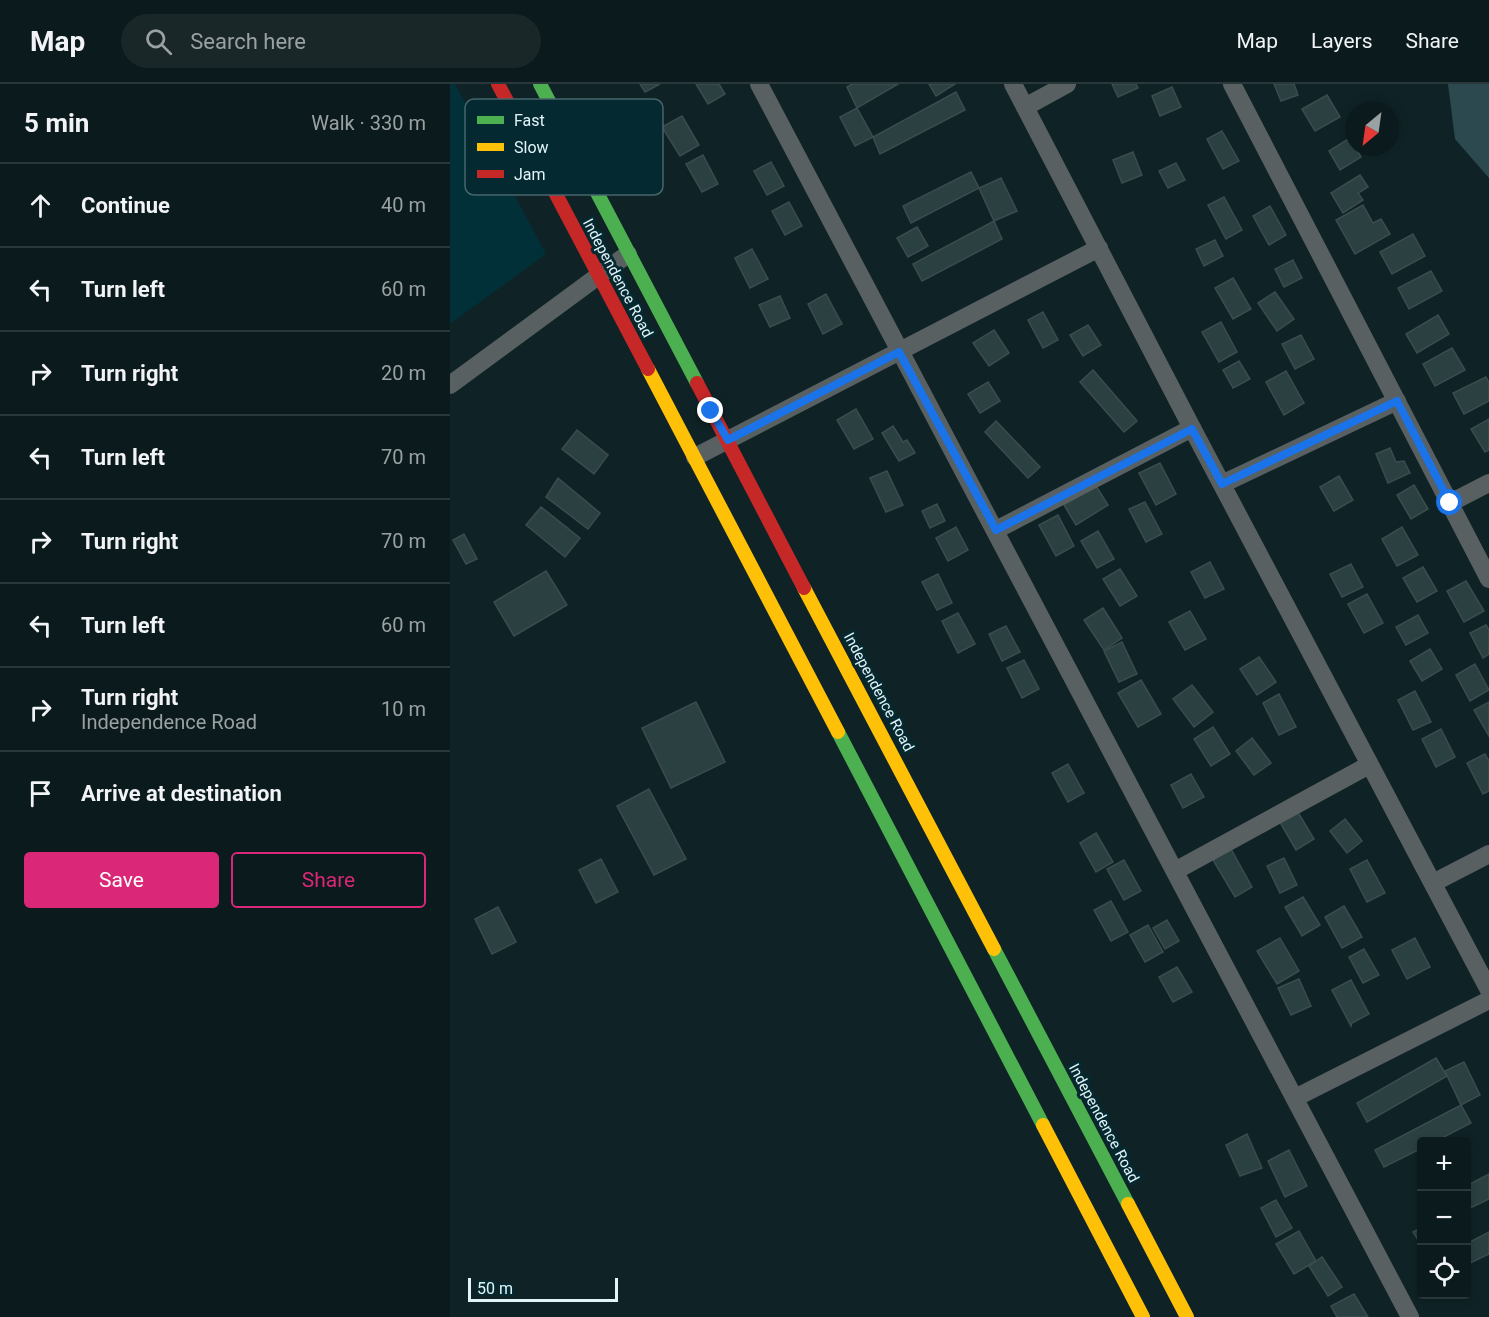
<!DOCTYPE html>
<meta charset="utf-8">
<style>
body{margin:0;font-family:Roboto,sans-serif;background:#192729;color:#f1f3f6}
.controls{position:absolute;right:18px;bottom:18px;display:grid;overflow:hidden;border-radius:6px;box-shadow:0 3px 9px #0003}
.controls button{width:54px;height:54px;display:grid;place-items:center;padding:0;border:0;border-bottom:2px solid #2b383b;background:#0b1a1c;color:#f1f3f6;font:30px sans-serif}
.compass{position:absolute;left:895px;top:18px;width:54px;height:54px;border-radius:50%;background:#0b1a1c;box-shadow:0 3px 9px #0003;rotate:209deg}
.scale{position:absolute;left:18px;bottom:15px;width:150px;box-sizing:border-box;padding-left:6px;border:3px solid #e2f4f9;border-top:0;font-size:16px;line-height:21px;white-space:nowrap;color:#e2f4f9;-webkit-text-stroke:4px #052930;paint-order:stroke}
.stop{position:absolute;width:18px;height:18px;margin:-14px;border:4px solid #1a73e8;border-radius:50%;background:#fff}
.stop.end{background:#1a73e8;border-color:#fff;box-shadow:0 2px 6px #0008}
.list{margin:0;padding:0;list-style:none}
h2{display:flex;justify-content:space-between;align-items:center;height:78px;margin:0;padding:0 24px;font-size:26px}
h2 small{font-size:20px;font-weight:400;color:#9aa1a3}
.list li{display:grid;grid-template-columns:39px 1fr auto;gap:18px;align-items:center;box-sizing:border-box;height:84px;padding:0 24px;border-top:2px solid #2b383b}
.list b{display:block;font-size:22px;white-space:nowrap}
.list p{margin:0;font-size:20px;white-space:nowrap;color:#9aa1a3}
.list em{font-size:20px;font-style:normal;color:#9aa1a3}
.actions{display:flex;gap:12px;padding:18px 24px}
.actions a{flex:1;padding:14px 0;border:2px solid #db2777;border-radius:6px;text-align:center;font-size:21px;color:#db2777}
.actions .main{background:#db2777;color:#fff}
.icon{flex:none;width:33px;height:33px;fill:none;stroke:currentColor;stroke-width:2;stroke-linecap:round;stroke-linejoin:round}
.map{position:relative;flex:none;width:1039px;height:1233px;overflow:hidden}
header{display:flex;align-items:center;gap:36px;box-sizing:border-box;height:84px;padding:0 30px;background:#0b1a1c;border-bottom:2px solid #2b383b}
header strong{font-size:28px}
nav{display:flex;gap:33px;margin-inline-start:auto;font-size:21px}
.search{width:420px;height:54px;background:#192729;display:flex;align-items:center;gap:15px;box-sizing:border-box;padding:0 21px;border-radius:33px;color:#9aa1a3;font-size:22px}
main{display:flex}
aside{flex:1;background:#0b1a1c}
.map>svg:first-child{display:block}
.built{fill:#023038}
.green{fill:#2d4950}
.building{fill:#2a4041;stroke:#3c4c4e;stroke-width:1.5}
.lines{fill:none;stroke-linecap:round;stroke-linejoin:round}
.street{stroke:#596062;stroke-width:18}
.fast{stroke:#4caf50;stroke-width:14}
.slow{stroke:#ffc107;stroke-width:14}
.jam{stroke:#c62828;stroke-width:14}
.route{stroke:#1a73e8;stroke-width:8}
.labels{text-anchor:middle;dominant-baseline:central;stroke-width:6;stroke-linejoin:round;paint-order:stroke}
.street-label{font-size:15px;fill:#e2f4f9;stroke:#052930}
.key{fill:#052930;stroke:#47666c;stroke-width:1.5}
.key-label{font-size:16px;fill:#e2f4f9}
</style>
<header>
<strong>Map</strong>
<div class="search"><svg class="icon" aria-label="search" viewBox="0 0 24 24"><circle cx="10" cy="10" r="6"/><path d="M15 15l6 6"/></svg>Search here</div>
<nav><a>Map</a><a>Layers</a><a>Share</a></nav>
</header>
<main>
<aside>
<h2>5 min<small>Walk · 330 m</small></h2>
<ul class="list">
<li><svg class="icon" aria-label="ahead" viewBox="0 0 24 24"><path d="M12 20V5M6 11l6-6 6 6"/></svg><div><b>Continue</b></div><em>40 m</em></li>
<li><svg class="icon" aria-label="left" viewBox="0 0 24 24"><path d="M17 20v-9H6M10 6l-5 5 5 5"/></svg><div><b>Turn left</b></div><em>60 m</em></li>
<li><svg class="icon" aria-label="right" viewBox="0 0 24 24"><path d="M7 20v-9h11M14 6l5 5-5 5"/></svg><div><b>Turn right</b></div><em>20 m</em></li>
<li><svg class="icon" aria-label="left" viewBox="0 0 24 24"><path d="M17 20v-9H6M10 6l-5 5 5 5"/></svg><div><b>Turn left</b></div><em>70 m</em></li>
<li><svg class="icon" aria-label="right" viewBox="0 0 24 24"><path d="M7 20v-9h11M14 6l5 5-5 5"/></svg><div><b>Turn right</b></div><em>70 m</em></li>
<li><svg class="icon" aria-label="left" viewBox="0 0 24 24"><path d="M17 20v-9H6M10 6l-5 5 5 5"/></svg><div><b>Turn left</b></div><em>60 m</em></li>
<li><svg class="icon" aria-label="right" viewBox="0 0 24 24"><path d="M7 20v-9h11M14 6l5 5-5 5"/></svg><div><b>Turn right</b><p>Independence Road</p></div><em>10 m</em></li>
<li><svg class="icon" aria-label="arrive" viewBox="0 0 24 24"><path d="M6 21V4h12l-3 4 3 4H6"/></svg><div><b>Arrive at destination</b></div></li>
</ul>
<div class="actions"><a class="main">Save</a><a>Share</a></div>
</aside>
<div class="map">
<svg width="1039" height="1233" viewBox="0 0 1039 1233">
<rect width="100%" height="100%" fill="#0f2326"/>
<path class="built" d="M0,0H5L96,170L0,240Z"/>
<path class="green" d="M998,0H1039V94L1005,55Z"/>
<g class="building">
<path d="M190,0H210L195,8Z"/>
<path d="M246,0H269L275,10L258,20Z"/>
<path d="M402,0H448L407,24L397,3Z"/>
<path d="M479,0H505L486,12Z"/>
<path d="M662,0H686L688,4L668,13Z"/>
<path d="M824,0H844L848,11L831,17Z"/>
<path d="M722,3L731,23L710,32L702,12Z"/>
<path d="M506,8L515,26L430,70L423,53Z"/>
<path d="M877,11L890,33L865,47L852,25Z"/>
<path d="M407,24L423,53L405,62L390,33Z"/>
<path d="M232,32L249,61L230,72L212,43Z"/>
<path d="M772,47L789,77L773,85L757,55Z"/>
<path d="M900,54L911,73L890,86L879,67Z"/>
<path d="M683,68L692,91L672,99L663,76Z"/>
<path d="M253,71L268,100L252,108L236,80Z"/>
<path d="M321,78L334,102L317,111L304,87Z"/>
<path d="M726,79L735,96L718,104L709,87Z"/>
<path d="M521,88L529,104L461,139L453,122Z"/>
<path d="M910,91L918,103L908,109L913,116L893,129L881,109Z"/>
<path d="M551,94L567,127L544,137L529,104Z"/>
<path d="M774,113L792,146L776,155L758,121Z"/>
<path d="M339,118L352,142L335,151L322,127Z"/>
<path d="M913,121L923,139L931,135L940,150L905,170L886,136Z"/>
<path d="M820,122L836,151L819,161L803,132Z"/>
<path d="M544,137L552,155L472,197L463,180Z"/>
<path d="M467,143L478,162L458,173L447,154Z"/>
<path d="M963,150L975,172L942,190L930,168Z"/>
<path d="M765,156L773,172L754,182L746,165Z"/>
<path d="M302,165L318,195L300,204L285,174Z"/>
<path d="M843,176L852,194L834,203L825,185Z"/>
<path d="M981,187L992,207L959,225L948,204Z"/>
<path d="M783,194L801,225L783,235L765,204Z"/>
<path d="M825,208L844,235L827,247L808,219Z"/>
<path d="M376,210L392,240L373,250L358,220Z"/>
<path d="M330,212L340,234L320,243L309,221Z"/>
<path d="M593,228L608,256L593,264L578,236Z"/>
<path d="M988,231L999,250L967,269L956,250Z"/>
<path d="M771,238L787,268L769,278L752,248Z"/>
<path d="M638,241L651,261L633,272L620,251Z"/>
<path d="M544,246L559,269L539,282L523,259Z"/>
<path d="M851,251L864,275L845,285L832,260Z"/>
<path d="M1002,264L1015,286L985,302L973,280Z"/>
<path d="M789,277L800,295L783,304L773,286Z"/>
<path d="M643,286L687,337L674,348L630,298Z"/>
<path d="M836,287L854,319L834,331L816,298Z"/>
<path d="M1036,293L1039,299V317L1014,330L1003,309Z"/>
<path d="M538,298L550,317L530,329L518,310Z"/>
<path d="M406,325L423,355L404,365L387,336Z"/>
<path d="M1039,335V366L1035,368L1021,345Z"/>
<path d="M546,337L590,383L578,394L535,348Z"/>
<path d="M443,342L453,358L457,356L465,369L449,377L432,349Z"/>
<path d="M127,346L158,371L144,390L112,365Z"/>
<path d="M940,364L946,378L954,377L960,389L938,399L926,370Z"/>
<path d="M710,379L726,410L706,421L689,389Z"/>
<path d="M437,387L453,421L436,428L420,394Z"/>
<path d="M889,392L903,416L884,427L870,403Z"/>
<path d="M108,394L150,429L138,445L96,413Z"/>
<path d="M964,401L978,425L961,435L947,411Z"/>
<path d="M646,402L658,421L626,441L614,421Z"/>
<path d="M695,418L712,450L696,458L679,425Z"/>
<path d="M487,420L495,437L480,444L472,427Z"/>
<path d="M91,423L130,454L115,473L76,441Z"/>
<path d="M608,431L624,462L606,472L589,441Z"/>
<path d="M506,443L518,466L498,477L486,454Z"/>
<path d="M952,443L968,471L947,482L932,455Z"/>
<path d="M648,447L664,475L647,484L631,457Z"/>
<path d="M14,450L27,475L16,480L3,456Z"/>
<path d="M760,478L774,505L755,514L741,488Z"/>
<path d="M901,480L913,503L892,513L880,490Z"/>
<path d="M973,483L987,507L967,518L953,494Z"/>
<path d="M670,485L687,512L670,522L653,495Z"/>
<path d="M96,487L117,521L64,552L44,518Z"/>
<path d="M488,490L502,519L487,526L472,498Z"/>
<path d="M1016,497L1034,527L1014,538L997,507Z"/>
<path d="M917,510L933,539L914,549L898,520Z"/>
<path d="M653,524L672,554L654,566L634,536Z"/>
<path d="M740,527L756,555L735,566L719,538Z"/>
<path d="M508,529L525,560L508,569L492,537Z"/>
<path d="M968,531L978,549L956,561L946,543Z"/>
<path d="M1036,541L1039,546V570L1033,574L1020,549Z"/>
<path d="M556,542L570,568L552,577L539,550Z"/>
<path d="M672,558L687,590L669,598L654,567Z"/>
<path d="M980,565L992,585L972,597L960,577Z"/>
<path d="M809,573L826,598L807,611L790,585Z"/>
<path d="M574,576L589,605L572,614L557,584Z"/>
<path d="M1025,580L1039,606L1020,617L1006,591Z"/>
<path d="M691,596L711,630L688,643L668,609Z"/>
<path d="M742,601L763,628L744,643L723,615Z"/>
<path d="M965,607L981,638L963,646L948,616Z"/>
<path d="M829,610L846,643L829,651L813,619Z"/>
<path d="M246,618L275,678L221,704L192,644Z"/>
<path d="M1039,618V652L1024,626Z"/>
<path d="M763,643L780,670L761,682L744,655Z"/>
<path d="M991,645L1005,673L986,683L972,655Z"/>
<path d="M802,654L821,679L804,691L786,667Z"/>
<path d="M1035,670L1039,677V707L1033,710L1017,679Z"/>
<path d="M618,680L634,709L618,718L602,689Z"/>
<path d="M741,690L754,713L733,724L721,701Z"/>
<path d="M199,705L236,775L204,791L167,722Z"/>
<path d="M846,725L864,755L846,766L828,735Z"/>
<path d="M895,735L912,757L897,769L880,747Z"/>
<path d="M646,749L663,778L646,788L630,759Z"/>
<path d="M781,765L802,803L785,813L763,776Z"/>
<path d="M834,774L847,801L830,809L817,782Z"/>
<path d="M151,775L168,808L146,819L129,786Z"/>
<path d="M674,776L691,807L674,816L657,785Z"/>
<path d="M917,776L935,809L917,818L900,785Z"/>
<path d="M853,813L870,841L852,852L835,823Z"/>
<path d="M661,817L678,848L661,857L644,826Z"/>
<path d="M894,822L912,853L892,864L875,833Z"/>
<path d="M48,823L66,858L42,870L25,835Z"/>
<path d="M717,836L729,857L715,865L703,844Z"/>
<path d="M698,841L713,868L695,878L680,851Z"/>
<path d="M830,854L849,887L827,900L807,867Z"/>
<path d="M965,854L980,883L957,895L942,866Z"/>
<path d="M914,865L929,891L913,899L899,873Z"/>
<path d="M727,883L742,908L723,918L709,893Z"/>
<path d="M849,895L861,922L841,931L828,904Z"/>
<path d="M901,896L919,930L902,939L901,942L882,906Z"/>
<path d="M986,974L997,992L917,1038L907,1019Z"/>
<path d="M1014,978L1030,1011L1011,1021L995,987Z"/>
<path d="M1011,1021L1021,1039L984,1058H972V1064L934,1083L925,1066Z"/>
<path d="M797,1050L812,1084L790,1092L776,1061Z"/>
<path d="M839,1066L857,1102L835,1113L818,1077Z"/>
<path d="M1039,1090V1115L1016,1126V1102Z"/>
<path d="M826,1116L842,1144L826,1153L811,1124Z"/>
<path d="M972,1143V1162L963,1148Z"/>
<path d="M849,1147L866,1177L844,1190L826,1160Z"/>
<path d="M1039,1148V1170L1016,1181V1160Z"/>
<path d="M872,1173L892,1203L878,1212L859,1182Z"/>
<path d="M904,1210L918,1233H887L881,1222Z"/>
</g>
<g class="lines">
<g class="street">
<path d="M309,0L960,1233"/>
<path d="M563,0L742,344L1039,906"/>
<path d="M782,0L1039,495"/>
<path d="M575,23L617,0"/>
<path d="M0,301L178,170"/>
<path d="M245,373L649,164"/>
<path d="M772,400L947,317"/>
<path d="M1000,419L1039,399"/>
<path d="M546,446L742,344"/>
<path d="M725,787L919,681"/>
<path d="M983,799L1039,770"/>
<path d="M845,1014L1039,916"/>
</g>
<g class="fast">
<path d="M90,0L247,299"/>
<path d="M388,648L593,1041"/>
<path d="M544,865L678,1120"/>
</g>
<g class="slow">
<path d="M198,285L388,648"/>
<path d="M354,504L544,865"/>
<path d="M593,1041L693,1233"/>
<path d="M678,1120L737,1233"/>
</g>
<g class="jam">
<path d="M48,0L198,285"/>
<path d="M247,299L354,504"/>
</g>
</g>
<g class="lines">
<path class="route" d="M261,327L278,356L449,268L546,446L742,345L772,400L947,317L1000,419"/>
</g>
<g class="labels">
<g class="street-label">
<text transform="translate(168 194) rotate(62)">Independence Road</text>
<text transform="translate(429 608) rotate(62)">Independence Road</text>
<text transform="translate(654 1039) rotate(62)">Independence Road</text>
</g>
</g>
<rect x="15" y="15" width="198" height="96" rx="9" class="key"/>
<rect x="27" y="32" width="27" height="8" fill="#4caf50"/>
<rect x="27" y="59" width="27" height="8" fill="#ffc107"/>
<rect x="27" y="86" width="27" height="8" fill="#c62828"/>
<g class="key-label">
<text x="64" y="42">Fast</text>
<text x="64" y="69">Slow</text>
<text x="64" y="96">Jam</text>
</g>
</svg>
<div class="controls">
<button>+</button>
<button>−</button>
<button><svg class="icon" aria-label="locate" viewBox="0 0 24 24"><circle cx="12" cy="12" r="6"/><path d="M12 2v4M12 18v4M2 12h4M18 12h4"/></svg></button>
</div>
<svg class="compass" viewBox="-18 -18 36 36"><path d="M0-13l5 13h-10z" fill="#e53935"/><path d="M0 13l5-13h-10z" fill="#9aa1a3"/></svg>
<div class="scale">50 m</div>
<div class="stop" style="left:1000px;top:419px"></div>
<div class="stop end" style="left:261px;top:327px"></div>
</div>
</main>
